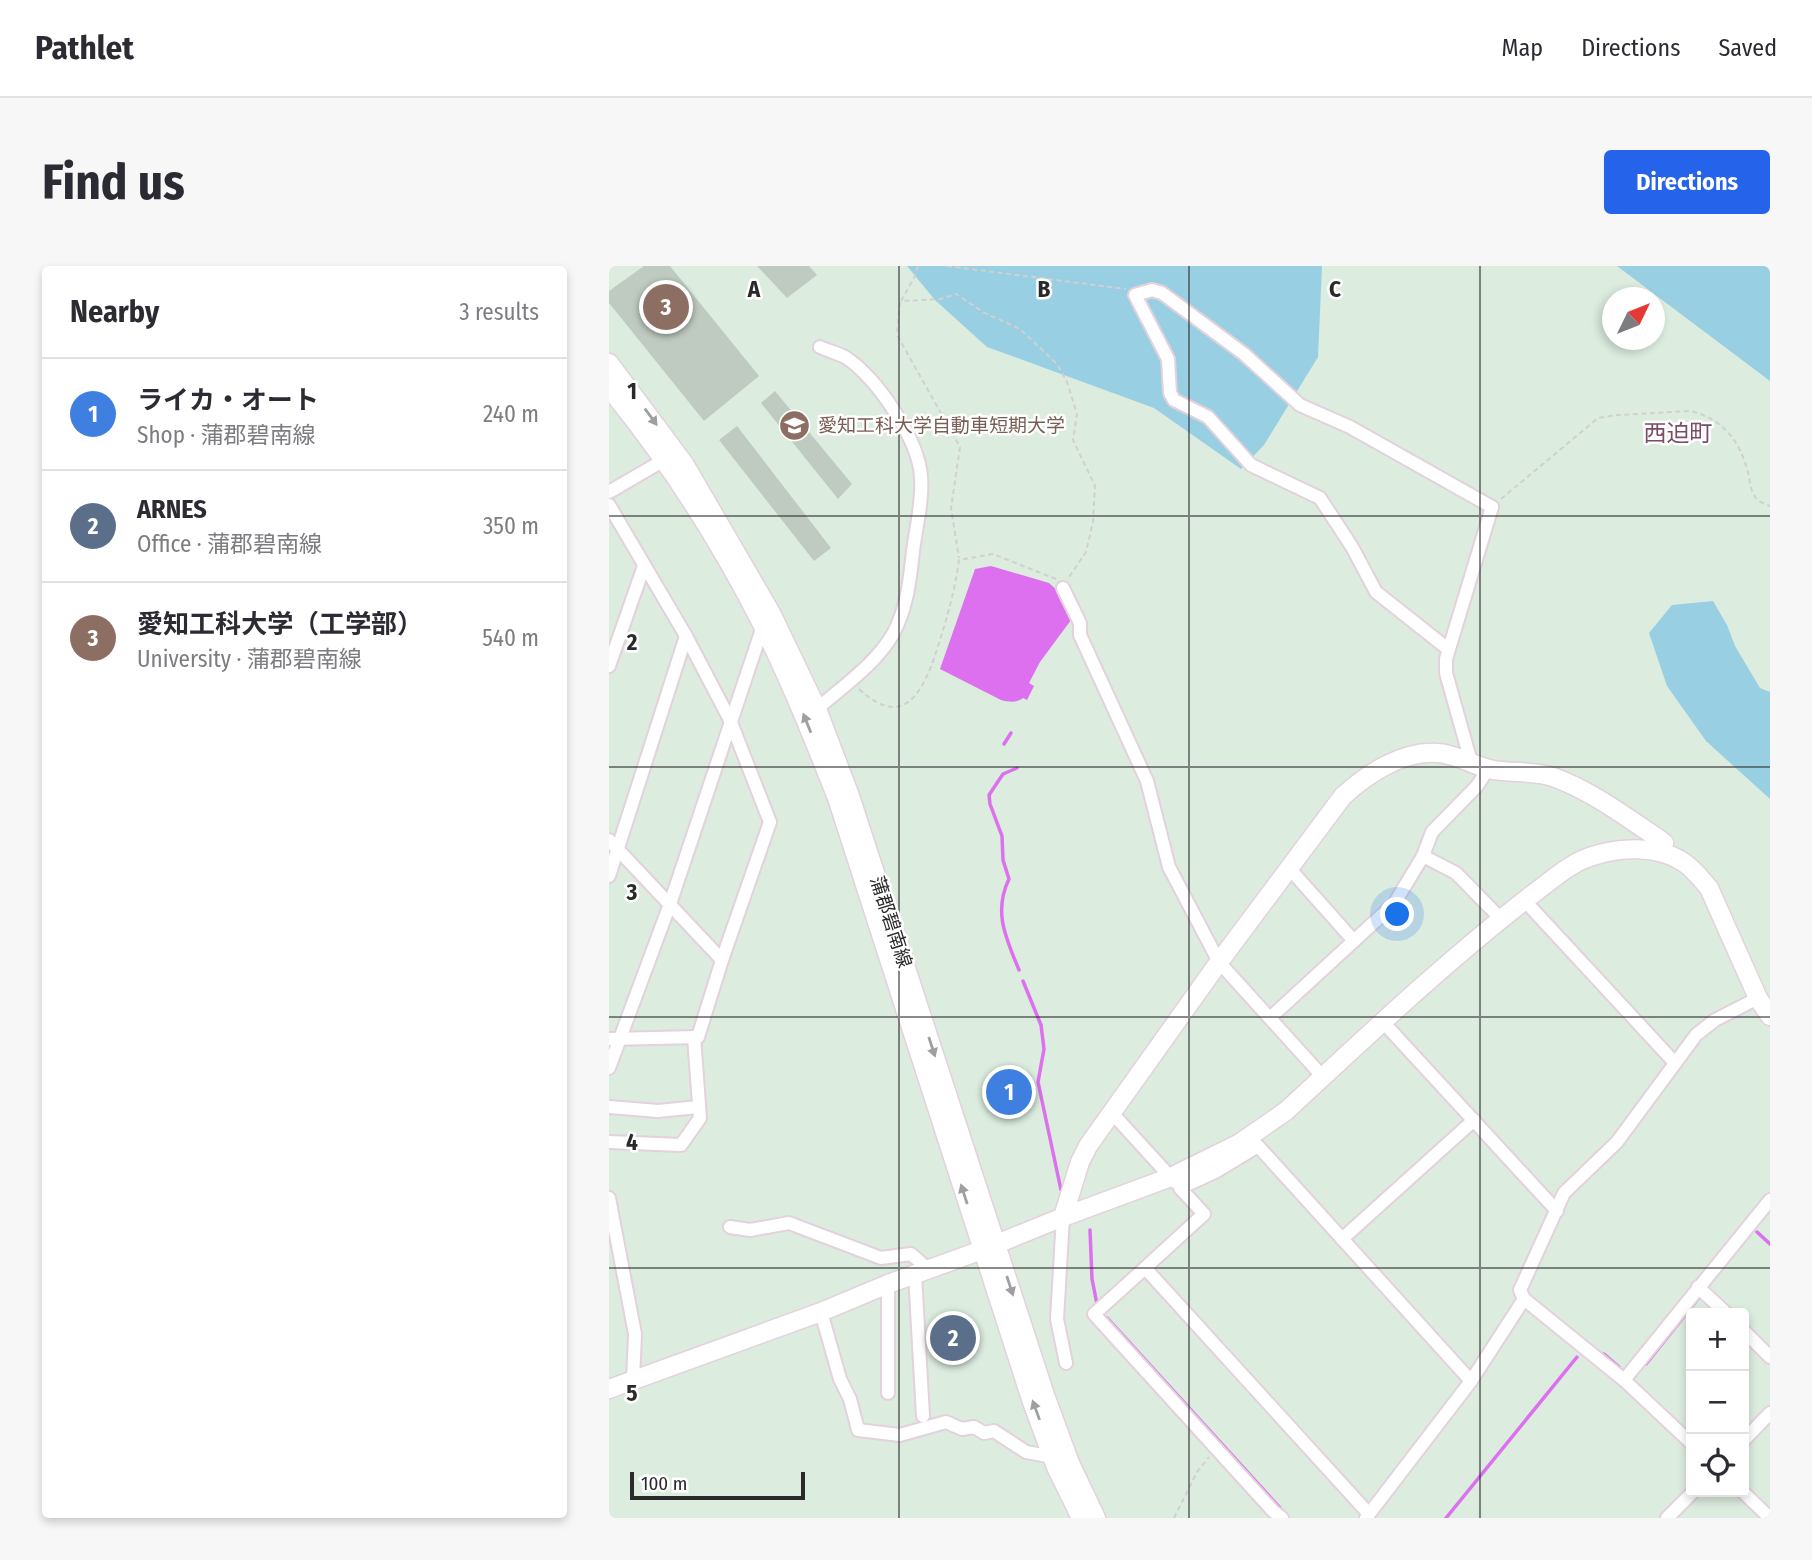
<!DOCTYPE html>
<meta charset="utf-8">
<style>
body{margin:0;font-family:"Fira Sans Condensed","Noto Sans JP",sans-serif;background:#f7f7f7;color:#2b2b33}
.controls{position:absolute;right:21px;bottom:21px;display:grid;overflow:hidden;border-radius:7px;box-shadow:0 4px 10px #0003}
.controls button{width:63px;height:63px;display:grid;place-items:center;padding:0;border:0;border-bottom:2px solid #e1e1e2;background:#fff;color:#2b2b33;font:35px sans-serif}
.compass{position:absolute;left:993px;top:21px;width:63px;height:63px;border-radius:50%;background:#fff;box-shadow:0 4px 10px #0003;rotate:47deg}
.scale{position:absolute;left:21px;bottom:18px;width:175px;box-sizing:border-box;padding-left:7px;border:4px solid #2a2a2a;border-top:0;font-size:19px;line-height:24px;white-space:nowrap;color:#2a2a2a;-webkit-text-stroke:5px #fff;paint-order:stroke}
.you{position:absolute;left:789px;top:649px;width:24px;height:24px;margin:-18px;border:5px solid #fff;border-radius:50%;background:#1a73e8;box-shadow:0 0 0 10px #1a73e833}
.badge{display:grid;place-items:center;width:46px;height:46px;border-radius:50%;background:#2563eb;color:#fff;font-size:23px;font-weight:700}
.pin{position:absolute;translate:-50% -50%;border:4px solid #fff;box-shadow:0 2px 7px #0006}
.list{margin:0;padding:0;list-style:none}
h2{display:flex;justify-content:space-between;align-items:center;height:91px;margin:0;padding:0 28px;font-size:30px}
h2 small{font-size:23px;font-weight:400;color:#7c7c81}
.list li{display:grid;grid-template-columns:46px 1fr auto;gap:21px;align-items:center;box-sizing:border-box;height:112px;padding:0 28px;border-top:2px solid #e1e1e2}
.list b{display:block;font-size:26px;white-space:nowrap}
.list p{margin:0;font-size:23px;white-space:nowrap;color:#7c7c81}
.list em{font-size:23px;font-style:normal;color:#7c7c81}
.icon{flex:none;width:38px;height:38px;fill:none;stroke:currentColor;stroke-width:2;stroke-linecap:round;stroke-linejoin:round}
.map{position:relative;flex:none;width:1161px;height:1252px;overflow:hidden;border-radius:7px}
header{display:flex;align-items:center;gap:42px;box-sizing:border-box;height:98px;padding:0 35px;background:#fff;border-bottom:2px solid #e1e1e2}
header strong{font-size:33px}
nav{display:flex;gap:38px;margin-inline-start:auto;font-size:24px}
.intro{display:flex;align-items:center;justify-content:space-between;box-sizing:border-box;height:168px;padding:0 42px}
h1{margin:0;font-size:49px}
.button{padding:18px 32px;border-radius:7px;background:#2563eb;color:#fff;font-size:24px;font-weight:700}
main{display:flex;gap:42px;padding:0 42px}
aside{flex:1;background:#fff;border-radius:7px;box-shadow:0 4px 10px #0003}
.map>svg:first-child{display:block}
.green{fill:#99cfe3}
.water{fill:#dd70ee}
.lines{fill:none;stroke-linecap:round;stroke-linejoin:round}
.stream{stroke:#dd70ee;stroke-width:3.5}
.building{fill:#bfcbc1}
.street-casing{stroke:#e3d1dc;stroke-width:16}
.secondary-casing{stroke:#e3d1dc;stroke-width:21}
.path{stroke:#d0d0d0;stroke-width:2;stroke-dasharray:5 3.5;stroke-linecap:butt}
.street{stroke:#fff;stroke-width:12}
.secondary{stroke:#fff;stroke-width:18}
.oneway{fill:#9f9f9f}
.grid{fill:none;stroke:#2a2a2a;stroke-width:2;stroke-opacity:0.55}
.labels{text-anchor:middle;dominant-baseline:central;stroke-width:5;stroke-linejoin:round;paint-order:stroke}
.education-label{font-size:19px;fill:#785e54;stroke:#fff;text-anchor:start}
.street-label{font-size:19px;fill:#2a2a2a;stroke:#fff}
.quarter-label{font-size:23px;fill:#7b4b66;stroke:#fff}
.grid-label{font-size:23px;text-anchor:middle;font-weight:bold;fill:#2a2a2a;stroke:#fff;stroke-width:5;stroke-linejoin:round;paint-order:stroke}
</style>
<header>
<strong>Pathlet</strong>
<nav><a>Map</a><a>Directions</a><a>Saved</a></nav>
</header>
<div class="intro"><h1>Find us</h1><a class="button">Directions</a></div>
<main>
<aside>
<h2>Nearby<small>3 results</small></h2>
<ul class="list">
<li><span class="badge" style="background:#3f7fe0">1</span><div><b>ライカ・オート</b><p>Shop · 蒲郡碧南線</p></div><em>240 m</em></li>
<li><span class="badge" style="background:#5c6f8a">2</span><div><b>ARNES</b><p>Office · 蒲郡碧南線</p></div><em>350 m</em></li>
<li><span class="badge" style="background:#8d6e63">3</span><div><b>愛知工科大学（工学部）</b><p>University · 蒲郡碧南線</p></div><em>540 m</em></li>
</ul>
</aside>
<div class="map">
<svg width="1161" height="1252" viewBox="0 0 1161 1252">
<rect width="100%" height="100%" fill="#dcecdf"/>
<g class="green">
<path d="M298,0H713L709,91L655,179L632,203L545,142L378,81L326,34Z"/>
<path d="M1008,0H1161V115Z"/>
<path d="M1104,335L1118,359L1126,380L1151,422L1161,426V533L1097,475L1058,420L1040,367L1063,339Z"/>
</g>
<path class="water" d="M382,300L440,317L451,327L462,354L431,396L420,417L425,420L418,434L414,432C408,437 400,436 392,434L331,403L366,303Z"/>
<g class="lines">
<g class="stream">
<path d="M395,478L402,467"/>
<path d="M408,502L394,508L380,529L381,538L393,570L394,594L400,613C384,646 397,672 410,704"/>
<path d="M414,715L432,759L435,783L429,816L452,924"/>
<path d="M481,964L483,1013L488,1038"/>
<path d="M1148,966L1161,978"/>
<path d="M498,1052L671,1242"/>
<path d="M995,1088L1010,1101"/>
<path d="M1037,1098L1089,1033"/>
<path d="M837,1252L968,1091"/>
</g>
</g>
<g class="building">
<path d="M35,0H61L150,110L95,155L0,37V25Z"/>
<path d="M148,0H200L208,9L178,32Z"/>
<path d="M166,125L243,218L229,233L152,137Z"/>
<path d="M128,160L222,282L205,295L110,174Z"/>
</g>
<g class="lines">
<defs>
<g id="street">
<path d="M0,226L55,194"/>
<path d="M0,239L77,370L121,454L161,556L113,694L89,771L0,773"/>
<path d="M454,322L471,357V369L538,515L560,601L610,696L714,811"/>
<path d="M839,383L767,326L743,281L711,232L642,199L599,151L565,134L561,127L559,93L526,29L543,24L553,27L635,88L691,139L741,161L883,241L837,393V407L862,496"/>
<path d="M0,400L35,300"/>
<path d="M208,443C234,420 266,399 284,368C298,342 301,314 304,285C307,261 314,235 312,211C310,174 267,110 236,91C229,87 219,85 211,81"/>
<path d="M0,574L113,694"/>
<path d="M814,590L847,607L892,653"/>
<path d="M680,602L745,675"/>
<path d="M0,610L77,370"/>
<path d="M916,635L1066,797"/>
<path d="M661,752L785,638L814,590L823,566L868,520L879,503"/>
<path d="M774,756L948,945"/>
<path d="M0,802L61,638L154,360"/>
<path d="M0,841L49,845L89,841"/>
<path d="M503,847L566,916"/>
<path d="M0,876L72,879L91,852L85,771"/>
<path d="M0,932L26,1068L24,1114"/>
<path d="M454,951L448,1053L457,1097"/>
<path d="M121,961L141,964L180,957L272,992L302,988L319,1003"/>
<path d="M733,973L865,854"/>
<path d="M536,1002L485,1048L664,1245L673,1252"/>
<path d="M306,1008L314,1150"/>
<path d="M279,1018V1127"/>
<path d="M1089,1021L1117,1047"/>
<path d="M212,1046L231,1113L241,1133L249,1164L291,1169L337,1156L353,1163L365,1161L375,1167L385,1165L417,1186L444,1191"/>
<path d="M1135,1065L1161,1091"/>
<path d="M1015,1114L1161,934"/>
<path d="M1135,1174L1161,1147"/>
<path d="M1082,1177L1015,1114L915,1033L911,1024L955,927L1008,876L1087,769L1106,754L1149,732"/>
<path d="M1134,1226L1161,1252"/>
<path d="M760,1248L536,1002L595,948L571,922L606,906L649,880L862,1115"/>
<path d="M757,1252L862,1115L915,1033"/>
<path d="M1058,1252L1084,1226"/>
</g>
<g id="secondary">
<path d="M0,97L76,199L162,347L208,443L241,530L436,1129L461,1197L487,1252"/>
<path d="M0,122C60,195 111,275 154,360C182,416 205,474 228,532L423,1136L447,1201L472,1252"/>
<path d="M454,951L562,911L631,877L677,845C756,772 835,697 920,631C941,616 962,595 987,589C1014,581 1050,580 1074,596C1085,603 1092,613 1100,622L1149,732L1161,750"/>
<path d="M0,1123L212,1046L279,1018L373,984L454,951L471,896L479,880L610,696L734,530C758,508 794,484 829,487C847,488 863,499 880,503C900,508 924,504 944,511C981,524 1017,551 1050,573L1055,577L1051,586"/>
</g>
</defs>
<use href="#street" class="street-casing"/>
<use href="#secondary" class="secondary-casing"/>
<g class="path">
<path d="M309,0L306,10L292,35L331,33L347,28L374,46L411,63L448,98L458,116L468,148L464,174L486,220L484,256L477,286L460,311"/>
<path d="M338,0L517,23"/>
<path d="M291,36L288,69L351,181L342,242L350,292"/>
<path d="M892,233L989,152L1009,149L1082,145C1115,154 1130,174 1139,206C1141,214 1141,225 1147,232C1150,236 1156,238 1161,240"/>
<path d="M250,423C298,468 317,419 330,377C339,349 346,323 350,294L384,288L447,313"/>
<path d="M565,1252L588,1206L600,1191"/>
</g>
<use href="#street" class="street"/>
<use href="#secondary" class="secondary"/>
</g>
<defs><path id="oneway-solid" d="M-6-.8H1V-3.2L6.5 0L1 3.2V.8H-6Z" transform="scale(1.75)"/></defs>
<g class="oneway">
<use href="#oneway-solid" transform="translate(42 151) rotate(54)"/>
<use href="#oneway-solid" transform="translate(198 457) rotate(-112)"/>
<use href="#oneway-solid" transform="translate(323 781) rotate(72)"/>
<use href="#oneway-solid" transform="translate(355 928) rotate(-108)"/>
<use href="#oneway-solid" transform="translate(401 1020) rotate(72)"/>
<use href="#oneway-solid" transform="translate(427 1144) rotate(-110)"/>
</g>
<path class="grid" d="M290,0V1252M580,0V1252M871,0V1252M0,250H1161M0,501H1161M0,751H1161M0,1002H1161"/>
<defs>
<symbol id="university-disc" viewBox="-11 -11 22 22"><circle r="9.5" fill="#8d6e63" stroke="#fff"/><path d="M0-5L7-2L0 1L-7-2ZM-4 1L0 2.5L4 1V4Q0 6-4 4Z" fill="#fff"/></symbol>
</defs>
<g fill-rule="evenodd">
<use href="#university-disc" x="168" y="142" width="35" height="35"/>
</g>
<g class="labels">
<g class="education-label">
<text x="209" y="159">愛知工科大学自動車短期大学</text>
</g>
<g class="street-label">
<text transform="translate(282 656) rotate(72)">蒲郡碧南線</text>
</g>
<g class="quarter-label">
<text x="1069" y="167">西迫町</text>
</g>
</g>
<g class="grid-label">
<text x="145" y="31">A</text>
<text x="435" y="31">B</text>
<text x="726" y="31">C</text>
<text x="23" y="133">1</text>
<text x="23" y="384">2</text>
<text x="23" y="634">3</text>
<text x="23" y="884">4</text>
<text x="23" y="1135">5</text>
</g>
</svg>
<div class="controls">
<button>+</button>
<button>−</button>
<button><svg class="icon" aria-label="locate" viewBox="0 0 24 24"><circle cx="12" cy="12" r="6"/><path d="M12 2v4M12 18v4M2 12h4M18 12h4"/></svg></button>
</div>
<svg class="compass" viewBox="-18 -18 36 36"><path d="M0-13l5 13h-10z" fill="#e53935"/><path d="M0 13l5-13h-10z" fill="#7c7c81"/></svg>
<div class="scale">100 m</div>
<div class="you"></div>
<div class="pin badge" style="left:400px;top:826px;background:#3f7fe0">1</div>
<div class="pin badge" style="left:344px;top:1072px;background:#5c6f8a">2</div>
<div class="pin badge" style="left:57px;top:41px;background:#8d6e63">3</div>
</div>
</main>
